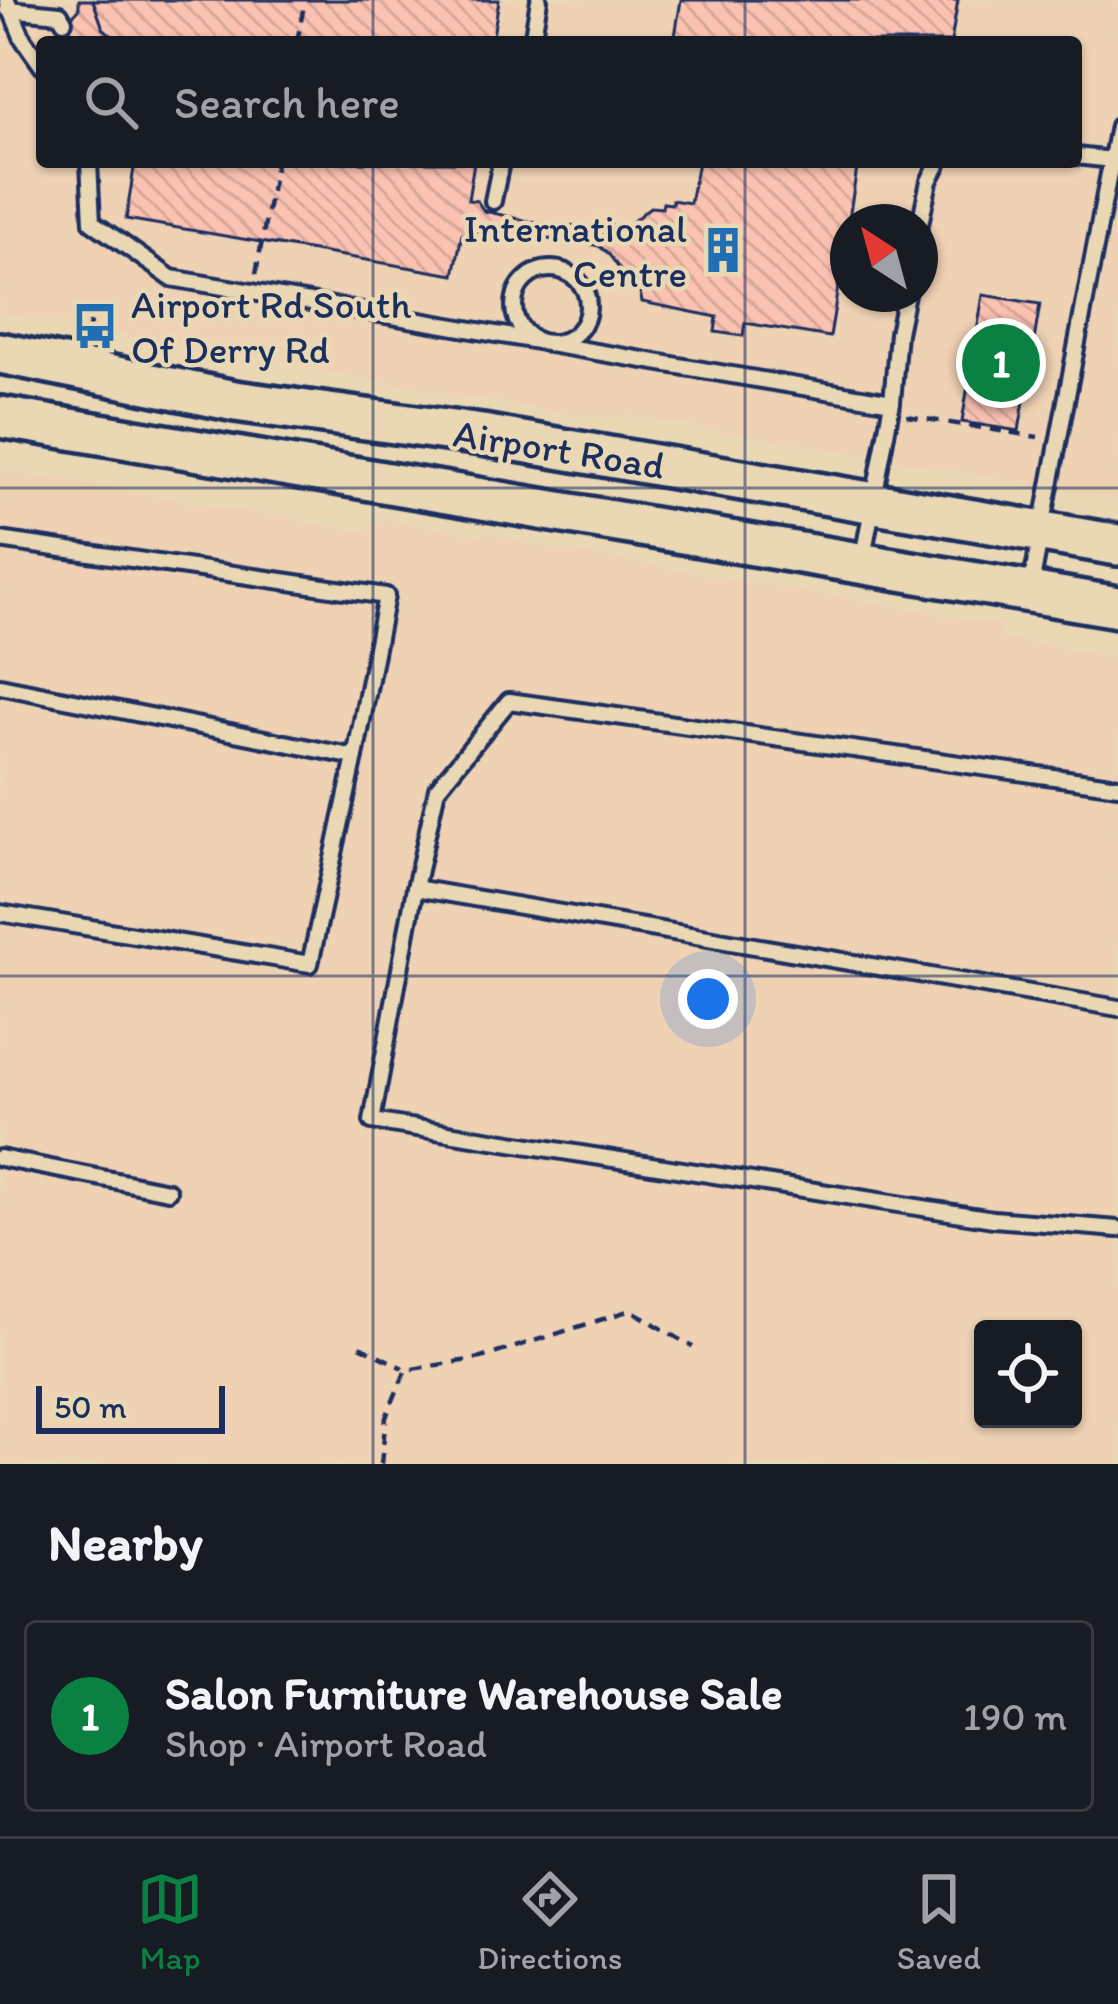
<!DOCTYPE html>
<meta charset="utf-8">
<style>
body{margin:0;font-family:Itim,sans-serif;background:#242831;color:#f1f3f6}
.controls{position:absolute;right:36px;bottom:36px;display:grid;overflow:hidden;border-radius:12px;box-shadow:0 3px 9px #0004}
.controls button{width:108px;height:108px;display:grid;place-items:center;padding:0;border:0;border-bottom:3px solid #363941;background:#171b24;color:#f1f3f6;font:60px sans-serif}
.compass{position:absolute;left:830px;top:204px;width:108px;height:108px;border-radius:50%;background:#171b24;box-shadow:0 3px 9px #0004;rotate:324deg}
.scale{position:absolute;left:36px;bottom:30px;width:189px;box-sizing:border-box;padding-left:12px;border:6px solid #1b2f5e;border-top:0;font-size:33px;line-height:42px;white-space:nowrap;color:#1b2f5e;-webkit-text-stroke:9px #ead8b5;paint-order:stroke}
.you{position:absolute;left:708px;top:999px;width:42px;height:42px;margin:-30px;border:9px solid #fff;border-radius:50%;background:#1a73e8;box-shadow:0 0 0 18px #1a73e833}
.badge{display:grid;place-items:center;width:78px;height:78px;border-radius:50%;background:#0b8043;color:#fff;font-size:39px;font-weight:700}
.pin{position:absolute;translate:-50% -50%;border:6px solid #fff;box-shadow:0 3px 12px #0006}
.list{margin:0;padding:0;list-style:none}
h2{display:flex;justify-content:space-between;align-items:center;height:156px;margin:0;padding:0 48px;font-size:51px}
h2 small{font-size:39px;font-weight:400;color:#9ea1a6}
.list li{display:grid;grid-template-columns:78px 1fr auto;gap:36px;align-items:center;box-sizing:border-box;height:192px;margin:0 24px 24px;padding:0 24px;border:3px solid #363941;border-radius:12px}
.list b{display:block;font-size:45px;white-space:nowrap}
.list p{margin:0;font-size:39px;white-space:nowrap;color:#9ea1a6}
.list em{font-size:39px;font-style:normal;color:#9ea1a6}
.icon{flex:none;width:66px;height:66px;fill:none;stroke:currentColor;stroke-width:2;stroke-linecap:round;stroke-linejoin:round}
.map{position:relative;flex:none;width:1118px;height:1464px;overflow:hidden}
.search{position:absolute;background:#171b24;box-shadow:0 3px 9px #0004;left:36px;right:36px;top:36px;height:132px;display:flex;align-items:center;gap:30px;box-sizing:border-box;padding:0 42px;border-radius:12px;color:#9ea1a6;font-size:45px}
.sheet{height:372px;background:#171b24}
nav{display:flex;justify-content:space-around;align-items:center;box-sizing:border-box;height:168px;border-top:3px solid #363941;background:#171b24;font-size:33px;color:#9ea1a6}
nav a{display:grid;justify-items:center;gap:6px}
nav .on{color:#0b8043}
.map>svg:first-child{display:block}
.built{fill:#efd1b4;fill-rule:evenodd}
.building{fill:url(#building-back-hatch);stroke:#1b2f5e;stroke-width:3}
.lines{fill:none;stroke-linecap:round;stroke-linejoin:round}
.service-casing{stroke:#1b2f5e;stroke-width:22}
.secondary-casing{stroke:#1b2f5e;stroke-width:48}
.path{stroke:#1b2f5e;stroke-width:4.5;stroke-dasharray:12 9;stroke-linecap:butt}
.service{stroke:#ead8b5;stroke-width:14}
.secondary{stroke:#ead8b5;stroke-width:39}
.grid{fill:none;stroke:#1b2f5e;stroke-width:3;stroke-opacity:0.55}
.labels{text-anchor:middle;dominant-baseline:central;stroke-width:9;stroke-linejoin:round;paint-order:stroke}
.poi-label{font-size:39px;fill:#1b2f5e;stroke:#ead8b5;text-anchor:end}
.street-label{font-size:39px;fill:#1b2f5e;stroke:#ead8b5}
</style>
<div class="map">
<svg width="1118" height="1464" viewBox="0 0 1118 1464">
<defs>
<pattern id="building-back-hatch" width="6" height="6" patternUnits="userSpaceOnUse" patternTransform="scale(3)"><rect width="6" height="6" fill="#fbc2b1"/><path d="M-1 5l2 2M0 0l6 6M5-1l2 2" fill="none" stroke="#d7a79b"/></pattern>
</defs>
<rect width="100%" height="100%" fill="#ead8b5"/>
<filter id="ink" filterUnits="userSpaceOnUse"><feTurbulence type="fractalNoise" baseFrequency=".00833" numOctaves="2"/><feDisplacementMap in="SourceGraphic" scale="24" xChannelSelector="R" yChannelSelector="G"/><feConvolveMatrix kernelMatrix="1 2 1 2 8 2 1 2 1" color-interpolation-filters="sRGB"/></filter>
<g filter="url(#ink)">
<g class="built">
<path d="M0,0H1118V499L631,415H572L0,313ZM42,42H1076V162H42ZM848,222H920V294H848Z"/>
<path d="M0,470L364,532L382,518L481,536L483,532L539,546L1001,625L1000,638L1118,658V1464H0ZM983,1329H1073V1419H983Z"/>
</g>
<g class="building">
<path d="M79,0H93L103,28L119,42H47L79,9Z"/>
<path d="M93,0H499L492,42H119L103,28Z"/>
<path d="M681,0H958L951,42H674Z"/>
<path d="M135,162H474L468,200L477,201L484,211L537,223L574,226L577,231L601,235L609,233L611,226L625,228L650,207L662,208L663,203L672,204V200L690,203L698,162H858L830,337L745,323L743,336L715,332L717,317L642,302L640,292L635,291L608,253L599,246L575,241L571,244L503,229L481,228L471,235L462,234L454,275L126,219Z"/>
<path d="M983,295L1040,304L1019,431L962,422Z"/>
</g>
<g class="lines">
<defs>
<g id="service">
<path d="M7,0L23,39L42,66"/>
<path d="M8,9L60,14L64,21"/>
<path d="M532,42L539,0"/>
<path d="M1076,156L1112,160"/>
<path d="M89,162L92,222L171,278L537,341"/>
<path d="M493,201L501,162"/>
<path d="M920,224L929,181L939,162"/>
<circle cx="551" cy="306" r="37"/>
<path d="M549,344L892,402L898,333L906,294"/>
<path d="M0,540L386,596L355,757"/>
<path d="M862,562L892,402"/>
<path d="M1031,586L1118,126"/>
<path d="M0,686L355,757L310,964L0,913"/>
<path d="M415,888L437,789L509,701L1118,786"/>
<path d="M1118,1008L415,888L372,1121L993,1219L1118,1229"/>
<path d="M0,1158L168,1191"/>
</g>
<g id="secondary">
<path d="M0,353L235,401L482,435L1118,545"/>
<path d="M0,417L1118,607"/>
</g>
</defs>
<use href="#service" class="service-casing"/>
<use href="#secondary" class="secondary-casing"/>
<g class="path">
<path d="M297,42L305,0"/>
<path d="M256,274L276,162"/>
<path d="M88,334L92,311"/>
<path d="M907,416L1038,437"/>
<path d="M360,1346L403,1368"/>
<path d="M381,1464L386,1417L406,1370L481,1358L631,1310L693,1347"/>
</g>
<use href="#service" class="service"/>
<use href="#secondary" class="secondary"/>
</g>
</g>
<path class="grid" d="M373,0V42M745,0V42M373,162V1464M745,162V1464M0,488H1118M0,976H1118"/>
<defs>
<symbol id="building-bare" viewBox="-9 -9 18 18"><path d="M-4-6H4V6H1V3H-1V6H-4ZM-2.5-4.3h1.7v1.8h-1.7ZM.8-4.3h1.7v1.8H.8ZM-2.5-1h1.7V.8h-1.7ZM.8-1h1.7V.8H.8Z" fill="#1f6fb2" stroke="#ead8b5" stroke-width="2.5" paint-order="stroke"/></symbol>
<symbol id="bus-bare" viewBox="-9 -9 18 18"><path d="M-5-6H5V4H4V6H2V4H-2V6H-4V4H-5ZM-3.5-4V0h7V-4ZM-3.5 1.2v1.5H-2V1.2ZM2 1.2v1.5H3.5V1.2Z" fill="#1f6fb2" stroke="#ead8b5" stroke-width="2.5" paint-order="stroke"/></symbol>
</defs>
<g fill-rule="evenodd">
<use href="#building-bare" x="690" y="217" width="66" height="66"/>
<use href="#bus-bare" x="62" y="293" width="66" height="66"/>
</g>
<g class="labels">
<g class="poi-label">
<text x="687" y="228">International<tspan x="687" dy="45">Centre</tspan></text>
<text x="131" y="304" text-anchor="start">Airport Rd South<tspan x="131" dy="45">Of Derry Rd</tspan></text>
</g>
<g class="street-label">
<text transform="translate(559 449) rotate(9)">Airport Road</text>
</g>
</g>
</svg>
<div class="controls">
<button><svg class="icon" aria-label="locate" viewBox="0 0 24 24"><circle cx="12" cy="12" r="6"/><path d="M12 2v4M12 18v4M2 12h4M18 12h4"/></svg></button>
</div>
<svg class="compass" viewBox="-18 -18 36 36"><path d="M0-13l5 13h-10z" fill="#e53935"/><path d="M0 13l5-13h-10z" fill="#9ea1a6"/></svg>
<div class="scale">50 m</div>
<div class="you"></div>
<div class="pin badge" style="left:1001px;top:363px">1</div>
<div class="search"><svg class="icon" aria-label="search" viewBox="0 0 24 24"><circle cx="10" cy="10" r="6"/><path d="M15 15l6 6"/></svg>Search here</div>
</div>
<section class="sheet">
<h2>Nearby<small></small></h2>
<ul class="list">
<li><span class="badge">1</span><div><b>Salon Furniture Warehouse Sale</b><p>Shop · Airport Road</p></div><em>190 m</em></li>
</ul>
</section>
<nav>
<a class="on"><svg class="icon" aria-label="map" viewBox="0 0 24 24"><path d="M3 6l6-2 6 2 6-2v14l-6 2-6-2-6 2zM9 4v14M15 6v14"/></svg>Map</a>
<a><svg class="icon" aria-label="directions" viewBox="0 0 24 24"><path d="M12 3l9 9-9 9-9-9zM9 14v-3h6M13 9l2 2-2 2"/></svg>Directions</a>
<a><svg class="icon" aria-label="saved" viewBox="0 0 24 24"><path d="M7 4h10v16l-5-4-5 4z"/></svg>Saved</a>
</nav>
